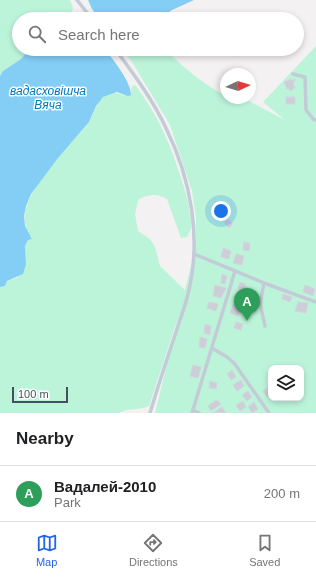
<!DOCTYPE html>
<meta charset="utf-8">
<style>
body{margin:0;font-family:Arial,sans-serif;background:#f2f2f2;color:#202124}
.controls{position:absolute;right:12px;bottom:12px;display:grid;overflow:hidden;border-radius:8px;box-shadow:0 2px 6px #0003}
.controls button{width:36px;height:36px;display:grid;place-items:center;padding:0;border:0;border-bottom:1px solid #e0e0e0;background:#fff;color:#202124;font:20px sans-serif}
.compass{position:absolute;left:220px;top:68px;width:36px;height:36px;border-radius:50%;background:#fff;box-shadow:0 2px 6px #0003;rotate:86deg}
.scale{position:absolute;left:12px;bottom:10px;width:56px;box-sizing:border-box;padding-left:4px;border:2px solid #465061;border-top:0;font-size:11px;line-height:14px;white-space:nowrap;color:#465061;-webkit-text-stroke:3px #fff;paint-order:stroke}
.you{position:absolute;left:221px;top:211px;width:14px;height:14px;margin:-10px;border:3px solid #fff;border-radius:50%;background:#1a73e8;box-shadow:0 0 0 6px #1a73e833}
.badge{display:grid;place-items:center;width:26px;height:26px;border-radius:50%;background:#2563eb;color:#fff;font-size:13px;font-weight:700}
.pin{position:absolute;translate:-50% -33px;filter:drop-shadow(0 1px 2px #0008)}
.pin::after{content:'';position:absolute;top:21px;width:14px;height:12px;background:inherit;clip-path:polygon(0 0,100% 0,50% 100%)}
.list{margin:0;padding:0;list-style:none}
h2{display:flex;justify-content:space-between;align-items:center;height:52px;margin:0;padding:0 16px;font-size:17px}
h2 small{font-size:13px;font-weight:400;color:#757577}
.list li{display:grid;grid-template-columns:26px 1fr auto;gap:12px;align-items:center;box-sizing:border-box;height:56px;padding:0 16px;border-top:1px solid #e0e0e0}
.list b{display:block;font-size:15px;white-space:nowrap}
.list p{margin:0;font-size:13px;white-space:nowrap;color:#757577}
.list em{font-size:13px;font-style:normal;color:#757577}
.icon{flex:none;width:22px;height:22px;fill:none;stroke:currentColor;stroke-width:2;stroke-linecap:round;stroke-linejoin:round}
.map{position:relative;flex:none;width:316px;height:413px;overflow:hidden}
.search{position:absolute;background:#fff;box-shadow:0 2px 6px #0003;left:12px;right:12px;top:12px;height:44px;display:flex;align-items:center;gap:10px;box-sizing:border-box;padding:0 14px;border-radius:22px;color:#757577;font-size:15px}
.sheet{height:108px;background:#fff}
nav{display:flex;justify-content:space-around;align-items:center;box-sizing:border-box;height:56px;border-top:1px solid #e0e0e0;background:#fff;font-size:11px;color:#757577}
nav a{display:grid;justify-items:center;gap:2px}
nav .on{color:#2563eb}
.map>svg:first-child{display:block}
.green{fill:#bcf4da;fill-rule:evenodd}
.water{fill:#84cef6}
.building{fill:#cccfd7;stroke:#d4d5dd}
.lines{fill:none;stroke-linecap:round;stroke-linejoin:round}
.minor{stroke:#c3cbd7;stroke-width:3.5}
.labels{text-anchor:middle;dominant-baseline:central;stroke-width:3;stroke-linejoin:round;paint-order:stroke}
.water-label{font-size:12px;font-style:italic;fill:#0078ba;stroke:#fff}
</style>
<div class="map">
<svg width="316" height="413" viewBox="0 0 316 413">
<rect width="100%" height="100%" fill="#f3f1f1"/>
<g class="green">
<path d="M0,0H70L73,8L71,14L64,19H19V49H30L21,59L3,71L0,76Z"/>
<path d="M316,46V413H155L178,318L149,406C142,410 128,408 119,413H0V287L5,286L7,281L17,278L26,264L25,246L28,240L32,239V238C3,206 69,148 88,123C94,115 95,104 103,97C110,92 116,92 123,95L131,92V89L133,85L136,86C146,100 156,115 163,131C172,149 194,209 191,229C190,231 188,234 187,237L181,238L167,199C156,193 149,194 138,200L135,214L138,231L150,239L155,247L160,266L185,290L196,246V218L192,191L170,125L132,62L122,49H165C177,62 210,90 226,95V98L245,99L285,120L263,102ZM271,368H301V398H271Z"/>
</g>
<g class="water">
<path d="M88,0H194L172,10L158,19H97L98,17L92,9Z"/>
<path d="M30,49H105C113,60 131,81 131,95L128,96L117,92L111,94L103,97L96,106L89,122L58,158L31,194L26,206L24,216L25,226L32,239L28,240L25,246L26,264L23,274L7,281L5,286L0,287V76L3,71L21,59Z"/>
</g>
<g class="building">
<path d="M291,79L292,81L295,79V81L293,83L295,88L290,91L289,88L287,89L284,82Z"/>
<rect x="286" y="97" width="9" height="7"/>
<path d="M216,203L221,209L216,213L212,206Z"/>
<path d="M228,218L233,224L229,228L224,222Z"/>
<path d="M244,242L250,243L249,251L243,250Z"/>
<path d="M223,248L231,251L229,259L221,257Z"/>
<path d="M236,254L244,256L242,265L233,263Z"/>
<path d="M222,274L227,276L225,284L221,283Z"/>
<path d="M240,282L245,284V286L247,287L246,291L238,289Z"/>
<path d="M215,285L226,288L221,298L213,296Z"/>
<path d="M305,285L315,289L313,296L303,292Z"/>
<path d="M283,294L292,297L290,302L282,299Z"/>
<path d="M209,302L218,304L216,311L207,308Z"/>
<path d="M298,302L308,303L306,313L295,311Z"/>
<path d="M233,305L241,307L238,316L230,313Z"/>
<path d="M236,322L243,324L241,330L234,328Z"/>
<path d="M205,324L211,326L210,335L204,333Z"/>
<path d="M200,337L207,339L205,348L199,347Z"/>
<path d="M193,365L201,367L198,378L190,376Z"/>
<path d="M232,370L236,377L231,380L227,374Z"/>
<path d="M241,380L244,386L237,391L233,385Z"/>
<path d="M210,381L217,383L216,389L209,388Z"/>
<path d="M269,387L271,391V395L267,397L263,391Z"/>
<path d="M248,391L252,397L247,401L242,395Z"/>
<path d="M217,400L221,404L211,411L208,406Z"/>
<path d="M243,401L246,407L240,411L236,405Z"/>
<path d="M254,402L258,409L252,413L248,407Z"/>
<path d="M222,407L226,413H213Z"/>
</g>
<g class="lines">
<g class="minor">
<path d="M77,0L92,19"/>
<path d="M115,49C134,74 153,100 166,128C191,179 202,239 188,294C185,307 180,319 176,332C167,359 158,386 150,413"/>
<path d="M293,74L305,77L306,110L313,119L316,120"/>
<path d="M194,254L264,283L316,302"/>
<path d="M264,283L260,304L265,326"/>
<path d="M212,348L227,357L234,363L269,413"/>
<path d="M193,410L199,413"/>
<path d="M192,413L235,271"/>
</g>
</g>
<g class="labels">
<g class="water-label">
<text x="48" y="91">вадасховішча<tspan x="48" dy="14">Вяча</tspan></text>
</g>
</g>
</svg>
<div class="controls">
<button><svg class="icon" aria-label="layers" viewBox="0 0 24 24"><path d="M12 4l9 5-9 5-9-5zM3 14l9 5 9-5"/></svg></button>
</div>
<svg class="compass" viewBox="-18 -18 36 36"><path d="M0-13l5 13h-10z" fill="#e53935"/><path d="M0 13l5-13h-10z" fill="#757577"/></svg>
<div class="scale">100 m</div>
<div class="you"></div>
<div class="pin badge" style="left:247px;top:321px;background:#2e9e5b">A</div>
<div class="search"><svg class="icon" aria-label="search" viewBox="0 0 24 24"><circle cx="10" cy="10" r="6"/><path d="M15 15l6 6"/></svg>Search here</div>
</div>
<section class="sheet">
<h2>Nearby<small></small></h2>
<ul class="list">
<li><span class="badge" style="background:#2e9e5b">A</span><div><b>Вадалей-2010</b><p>Park</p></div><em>200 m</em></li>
</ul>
</section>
<nav>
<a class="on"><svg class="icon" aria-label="map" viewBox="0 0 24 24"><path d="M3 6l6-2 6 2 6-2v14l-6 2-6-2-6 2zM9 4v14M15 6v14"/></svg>Map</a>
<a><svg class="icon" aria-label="directions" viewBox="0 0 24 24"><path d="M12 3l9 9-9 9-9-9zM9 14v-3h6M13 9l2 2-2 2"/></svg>Directions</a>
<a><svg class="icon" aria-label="saved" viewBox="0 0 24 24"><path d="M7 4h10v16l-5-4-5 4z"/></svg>Saved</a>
</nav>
